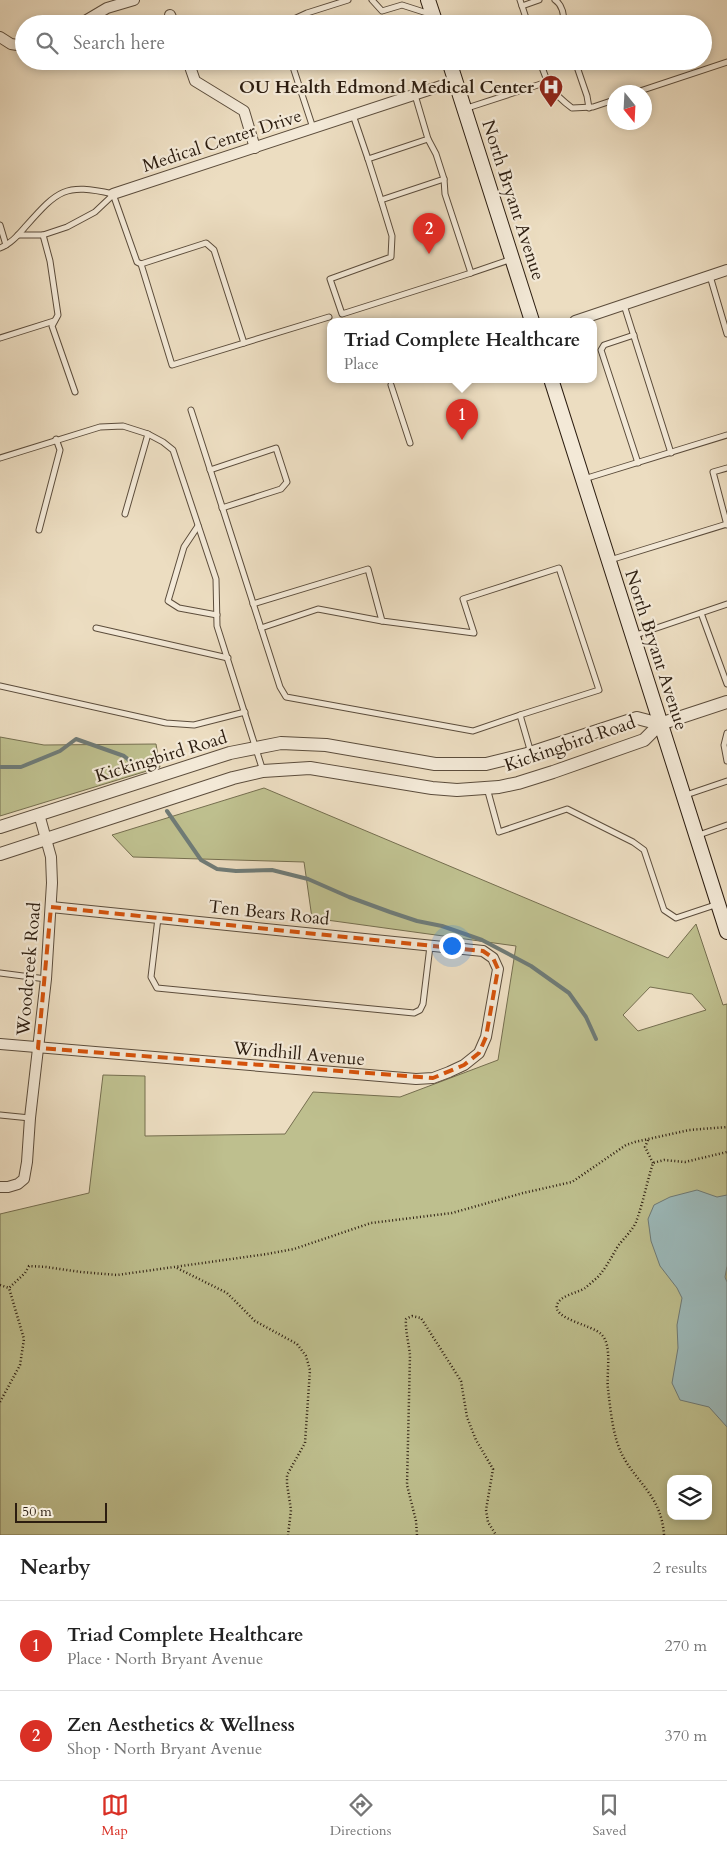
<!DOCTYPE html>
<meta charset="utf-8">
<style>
body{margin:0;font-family:Cardo,serif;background:#f2f2f2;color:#222}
.controls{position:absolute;right:15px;bottom:15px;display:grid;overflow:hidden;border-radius:10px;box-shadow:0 2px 8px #0003}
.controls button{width:45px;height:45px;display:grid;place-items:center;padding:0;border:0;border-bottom:1px solid #e0e0e0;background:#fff;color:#222;font:25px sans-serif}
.compass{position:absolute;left:607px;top:85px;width:45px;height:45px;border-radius:50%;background:#fff;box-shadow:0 2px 8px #0003;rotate:162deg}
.scale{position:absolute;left:15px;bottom:12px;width:92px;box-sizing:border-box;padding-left:5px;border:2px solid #2c1d10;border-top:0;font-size:14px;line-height:18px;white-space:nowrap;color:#2c1d10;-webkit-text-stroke:4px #f3e9d7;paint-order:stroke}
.you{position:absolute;left:451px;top:945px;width:18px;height:18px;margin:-12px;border:4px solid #fff;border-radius:50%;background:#1a73e8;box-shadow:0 0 0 8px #1a73e833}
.badge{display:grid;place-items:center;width:32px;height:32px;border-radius:50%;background:#d93025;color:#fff;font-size:16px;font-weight:700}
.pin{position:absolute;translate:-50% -41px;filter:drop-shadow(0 1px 2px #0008)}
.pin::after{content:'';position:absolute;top:26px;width:18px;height:15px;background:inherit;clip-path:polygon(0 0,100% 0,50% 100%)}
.popup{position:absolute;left:327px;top:318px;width:270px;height:65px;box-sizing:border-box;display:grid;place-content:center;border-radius:10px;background:#fff;filter:drop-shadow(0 1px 4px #0005);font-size:16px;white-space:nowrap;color:#767676}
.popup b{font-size:19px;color:#222}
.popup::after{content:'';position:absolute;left:50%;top:100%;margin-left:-10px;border:10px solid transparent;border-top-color:#fff}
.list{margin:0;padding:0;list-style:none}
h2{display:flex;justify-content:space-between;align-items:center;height:65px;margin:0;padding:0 20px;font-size:21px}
h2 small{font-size:16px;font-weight:400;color:#767676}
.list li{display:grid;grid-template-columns:32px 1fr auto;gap:15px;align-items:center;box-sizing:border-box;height:90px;padding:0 20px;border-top:1px solid #e0e0e0}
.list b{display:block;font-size:19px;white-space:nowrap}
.list p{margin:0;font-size:16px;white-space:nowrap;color:#767676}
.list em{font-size:16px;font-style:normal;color:#767676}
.icon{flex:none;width:28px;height:28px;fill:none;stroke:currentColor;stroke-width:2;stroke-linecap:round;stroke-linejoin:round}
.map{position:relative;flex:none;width:727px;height:1535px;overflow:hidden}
.search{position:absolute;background:#fff;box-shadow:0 2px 8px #0003;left:15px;right:15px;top:15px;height:55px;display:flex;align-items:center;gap:12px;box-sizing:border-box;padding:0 18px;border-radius:28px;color:#767676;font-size:19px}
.sheet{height:245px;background:#fff}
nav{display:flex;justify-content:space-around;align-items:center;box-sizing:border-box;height:70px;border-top:1px solid #e0e0e0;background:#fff;font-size:14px;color:#767676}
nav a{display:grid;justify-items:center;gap:2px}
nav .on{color:#d93025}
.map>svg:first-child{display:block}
.green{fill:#bebf8e;stroke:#756e4f;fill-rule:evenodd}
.water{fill:#9cbabb;stroke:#6f7b77}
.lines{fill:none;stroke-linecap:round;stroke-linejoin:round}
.stream{stroke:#6f7b77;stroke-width:4}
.service-casing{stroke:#5c4d3c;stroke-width:7}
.minor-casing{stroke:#5c4d3c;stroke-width:12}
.tertiary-casing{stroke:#5c4d3c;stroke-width:14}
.secondary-casing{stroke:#2c1d10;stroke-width:16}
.path{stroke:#2c1d10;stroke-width:2.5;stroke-dasharray:1 2.5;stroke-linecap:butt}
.service{stroke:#f3e9d7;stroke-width:5}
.minor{stroke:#f3e9d7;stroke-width:10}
.tertiary{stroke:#f3e9d7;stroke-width:12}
.secondary{stroke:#f3e9d7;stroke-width:14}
.marked{fill:none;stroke:#d5530c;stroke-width:4;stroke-dasharray:10 6;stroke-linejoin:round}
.labels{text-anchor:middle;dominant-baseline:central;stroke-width:4.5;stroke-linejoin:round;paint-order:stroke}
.poi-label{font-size:18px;font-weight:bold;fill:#2c1d10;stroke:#f3e9d7;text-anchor:end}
.street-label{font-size:18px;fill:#2c1d10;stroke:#f3e9d7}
</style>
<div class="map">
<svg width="727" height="1535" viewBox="0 0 727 1535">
<rect width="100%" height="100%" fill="#ecddc1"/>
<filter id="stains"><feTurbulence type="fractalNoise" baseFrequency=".004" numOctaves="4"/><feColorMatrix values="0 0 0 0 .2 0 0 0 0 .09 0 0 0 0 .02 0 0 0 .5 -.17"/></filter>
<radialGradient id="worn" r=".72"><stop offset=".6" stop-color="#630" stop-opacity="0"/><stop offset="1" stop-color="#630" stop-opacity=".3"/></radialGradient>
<g class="green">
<path d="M0,737L44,745L156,744L160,767L0,816Z"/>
<path d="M264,788L668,958L696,924L723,1005L727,1004V1535H0V1214L89,1193L103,1075L145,1076V1136L285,1134L313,1092L400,1097L498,1060L516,946L312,918L304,862L133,857L112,835ZM650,987L692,994L706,1010L638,1031L623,1015ZM671,1479H708V1516H671Z"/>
</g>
<path class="water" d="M697,1190L717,1197L727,1195V1266L725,1277L727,1282V1427L709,1407L680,1400L672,1383L678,1348L677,1325L682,1298L677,1288L660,1266L651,1241L648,1219L654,1205L670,1197Z"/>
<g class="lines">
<g class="stream">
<path d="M0,767H21L60,751L76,739L124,756L140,769"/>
<path d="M167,811L201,860L217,869L236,871L272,870L308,879L349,897L390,912L417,921L442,926L482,940L531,966L569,993L586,1017L596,1039"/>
</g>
<defs>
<g id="service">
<path d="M372,0L382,11L402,5L430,14"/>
<path d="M520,0L528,24"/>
<path d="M555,0C563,5 564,15 564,24"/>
<path d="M522,6L539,0"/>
<path d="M283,24L307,13L348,0"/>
<path d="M291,61L313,128"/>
<path d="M540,61C547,84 552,93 572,108L593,107L614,100"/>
<path d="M575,61L587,96L589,108"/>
<path d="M637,92L727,62"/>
<path d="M464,109L547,82"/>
<path d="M353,115L368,159L428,139L415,95"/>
<path d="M428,139L436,154L444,179L381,200L392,236L391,257L330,279L342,314L471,273"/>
<path d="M368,159L381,200"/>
<path d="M444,179L445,194L471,273L512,259"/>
<path d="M113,194L137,262L141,264L172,365L329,317"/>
<path d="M0,225L6,245"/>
<path d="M18,235H43L67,227L95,212L113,195"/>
<path d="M43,235L50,261L58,315L52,326L75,392"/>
<path d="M0,248C11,244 19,234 26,226C58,190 65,183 113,194"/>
<path d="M141,264L206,243L214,250L244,343"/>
<path d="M710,276L727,334"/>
<path d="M624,305L671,453"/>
<path d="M634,335L604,345L601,350L638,463"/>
<path d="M0,338L54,321"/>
<path d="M391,385L410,443"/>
<path d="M191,410L280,687L286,697L473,731L520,715L531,753"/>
<path d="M0,458L100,427L123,426L148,434L163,442L173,450L216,579L217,626L263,771"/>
<path d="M727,468L713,472L727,525"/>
<path d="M210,470L276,448L287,482L281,489L222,508"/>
<path d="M584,479L727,435"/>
<path d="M125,514L148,434"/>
<path d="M198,526L184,547L168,601L179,608L217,615"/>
<path d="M39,530L60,450L56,439"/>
<path d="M610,560L727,524"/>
<path d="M253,604L368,569L382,621L474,633L463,599L559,568L599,690L520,715"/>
<path d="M701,613L727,684"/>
<path d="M96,628L228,658"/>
<path d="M261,628L318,609L382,621"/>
<path d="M633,636L727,604"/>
<path d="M0,686L166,723L194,725L245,712"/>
<path d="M727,733L724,745L727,761"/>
<path d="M487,788L499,832L567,809L633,842L644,850L664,910L676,918L718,904"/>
<path d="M686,795L727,781"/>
<path d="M696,836L727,825"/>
<path d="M158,918L151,977L157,988L414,1013L420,1010L423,1004L430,946"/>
<path d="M0,973L46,979"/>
<path d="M0,1115L30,1118"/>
</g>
<g id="minor">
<path d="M170,15L174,24"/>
<path d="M80,24L107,8L134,0"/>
<path d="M0,37L11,44L24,46"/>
<path d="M188,61L195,81L244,111L255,148"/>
<path d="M113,194L456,81"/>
<path d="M575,321L727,270"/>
<path d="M0,1044L416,1079L433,1078L449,1072L464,1065L479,1053L486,1037L498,969L493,958L483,951L51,907"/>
<path d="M0,1187H8L18,1184L24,1179L27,1162L30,1118L46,979L52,883L51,857L39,814"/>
</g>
<g id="tertiary">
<path d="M0,827L230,753L281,743L303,744L326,745L435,764H486L527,754L637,718L660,724"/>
<path d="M0,854L233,778L263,771L310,768L432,788L457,790L499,787L518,783L553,772L644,740L660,724L727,702"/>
</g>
<g id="secondary">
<path d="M428,0L436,24"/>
<path d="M449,61L532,321"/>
<path d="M551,379L727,932"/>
</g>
</defs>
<use href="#service" class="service-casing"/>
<use href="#minor" class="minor-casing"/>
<use href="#tertiary" class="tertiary-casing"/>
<use href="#secondary" class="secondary-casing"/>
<g class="path">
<path d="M648,1140L645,1147L653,1163"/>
<path d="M177,1268L227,1293L255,1321L297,1344L306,1356L310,1370L305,1443L287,1475V1484L291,1510L288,1535"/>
<path d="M0,1285L9,1288L25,1273L29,1266L46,1267L81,1272L117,1275L267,1254L294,1249L371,1223L452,1213L523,1193L572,1182L626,1145L635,1142L689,1130L727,1127"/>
<path d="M0,1402L20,1365L24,1339L9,1288"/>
<path d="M417,1535L416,1521L407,1485L410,1355C409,1345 405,1329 406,1319L412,1316L421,1318L461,1381L467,1417L476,1440L493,1469L486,1510L488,1522L496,1535"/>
<path d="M664,1535C661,1490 629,1480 617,1442C612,1426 610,1406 608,1389C606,1374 613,1345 601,1334C592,1325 553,1319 557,1305C560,1295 578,1293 585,1288C589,1285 593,1281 597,1278C606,1268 611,1258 618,1246C624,1238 632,1231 636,1222C643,1203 647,1182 653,1163L664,1160L685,1162L727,1152"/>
</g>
<use href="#service" class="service"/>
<use href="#minor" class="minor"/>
<use href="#tertiary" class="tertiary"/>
<use href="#secondary" class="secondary"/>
</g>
<path class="marked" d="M51,907L483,951L493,958L498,969L486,1037L479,1053L464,1065L433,1078L38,1048Z"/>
<defs>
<symbol id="hospital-pin" viewBox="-11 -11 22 30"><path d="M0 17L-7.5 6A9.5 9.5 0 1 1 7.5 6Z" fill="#8f2418" stroke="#f3e9d7"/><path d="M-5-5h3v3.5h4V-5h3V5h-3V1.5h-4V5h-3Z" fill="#fff"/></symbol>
</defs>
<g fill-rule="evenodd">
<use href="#hospital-pin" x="537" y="73" width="28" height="38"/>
</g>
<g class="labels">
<g class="poi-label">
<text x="534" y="87">OU Health Edmond Medical Center</text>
</g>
<g class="street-label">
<text transform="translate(222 141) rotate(-18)">Medical Center Drive</text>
<text transform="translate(513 200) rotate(72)">North Bryant Avenue</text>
<text transform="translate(656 650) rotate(72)">North Bryant Avenue</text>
<text transform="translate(570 744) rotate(-19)">Kickingbird Road</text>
<text transform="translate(161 757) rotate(-17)">Kickingbird Road</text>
<text transform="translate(269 913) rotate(6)">Ten Bears Road</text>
<text transform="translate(29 969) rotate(-85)">Woodcreek Road</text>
<text transform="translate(299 1054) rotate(5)">Windhill Avenue</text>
</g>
</g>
<rect width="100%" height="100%" filter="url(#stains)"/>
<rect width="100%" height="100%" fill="url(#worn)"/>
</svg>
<div class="controls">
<button><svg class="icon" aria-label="layers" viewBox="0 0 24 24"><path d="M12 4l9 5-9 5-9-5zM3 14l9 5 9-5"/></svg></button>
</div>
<svg class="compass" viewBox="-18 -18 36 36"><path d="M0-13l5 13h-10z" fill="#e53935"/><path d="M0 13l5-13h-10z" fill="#767676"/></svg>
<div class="scale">50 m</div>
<div class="you"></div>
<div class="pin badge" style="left:462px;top:440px">1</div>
<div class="popup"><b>Triad Complete Healthcare</b>Place</div>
<div class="pin badge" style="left:429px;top:254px">2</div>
<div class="search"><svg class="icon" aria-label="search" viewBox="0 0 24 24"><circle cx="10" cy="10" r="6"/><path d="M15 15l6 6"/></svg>Search here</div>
</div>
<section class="sheet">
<h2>Nearby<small>2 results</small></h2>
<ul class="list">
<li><span class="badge">1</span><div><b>Triad Complete Healthcare</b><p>Place · North Bryant Avenue</p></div><em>270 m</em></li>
<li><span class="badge">2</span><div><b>Zen Aesthetics &amp; Wellness</b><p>Shop · North Bryant Avenue</p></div><em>370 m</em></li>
</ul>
</section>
<nav>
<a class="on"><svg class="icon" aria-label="map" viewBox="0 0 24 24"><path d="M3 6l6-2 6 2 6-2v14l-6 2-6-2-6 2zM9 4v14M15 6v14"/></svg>Map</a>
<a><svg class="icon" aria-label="directions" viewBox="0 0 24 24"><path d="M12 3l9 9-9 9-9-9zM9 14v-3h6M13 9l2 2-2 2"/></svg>Directions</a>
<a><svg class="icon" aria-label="saved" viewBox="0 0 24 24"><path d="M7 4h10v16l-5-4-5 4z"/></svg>Saved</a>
</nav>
